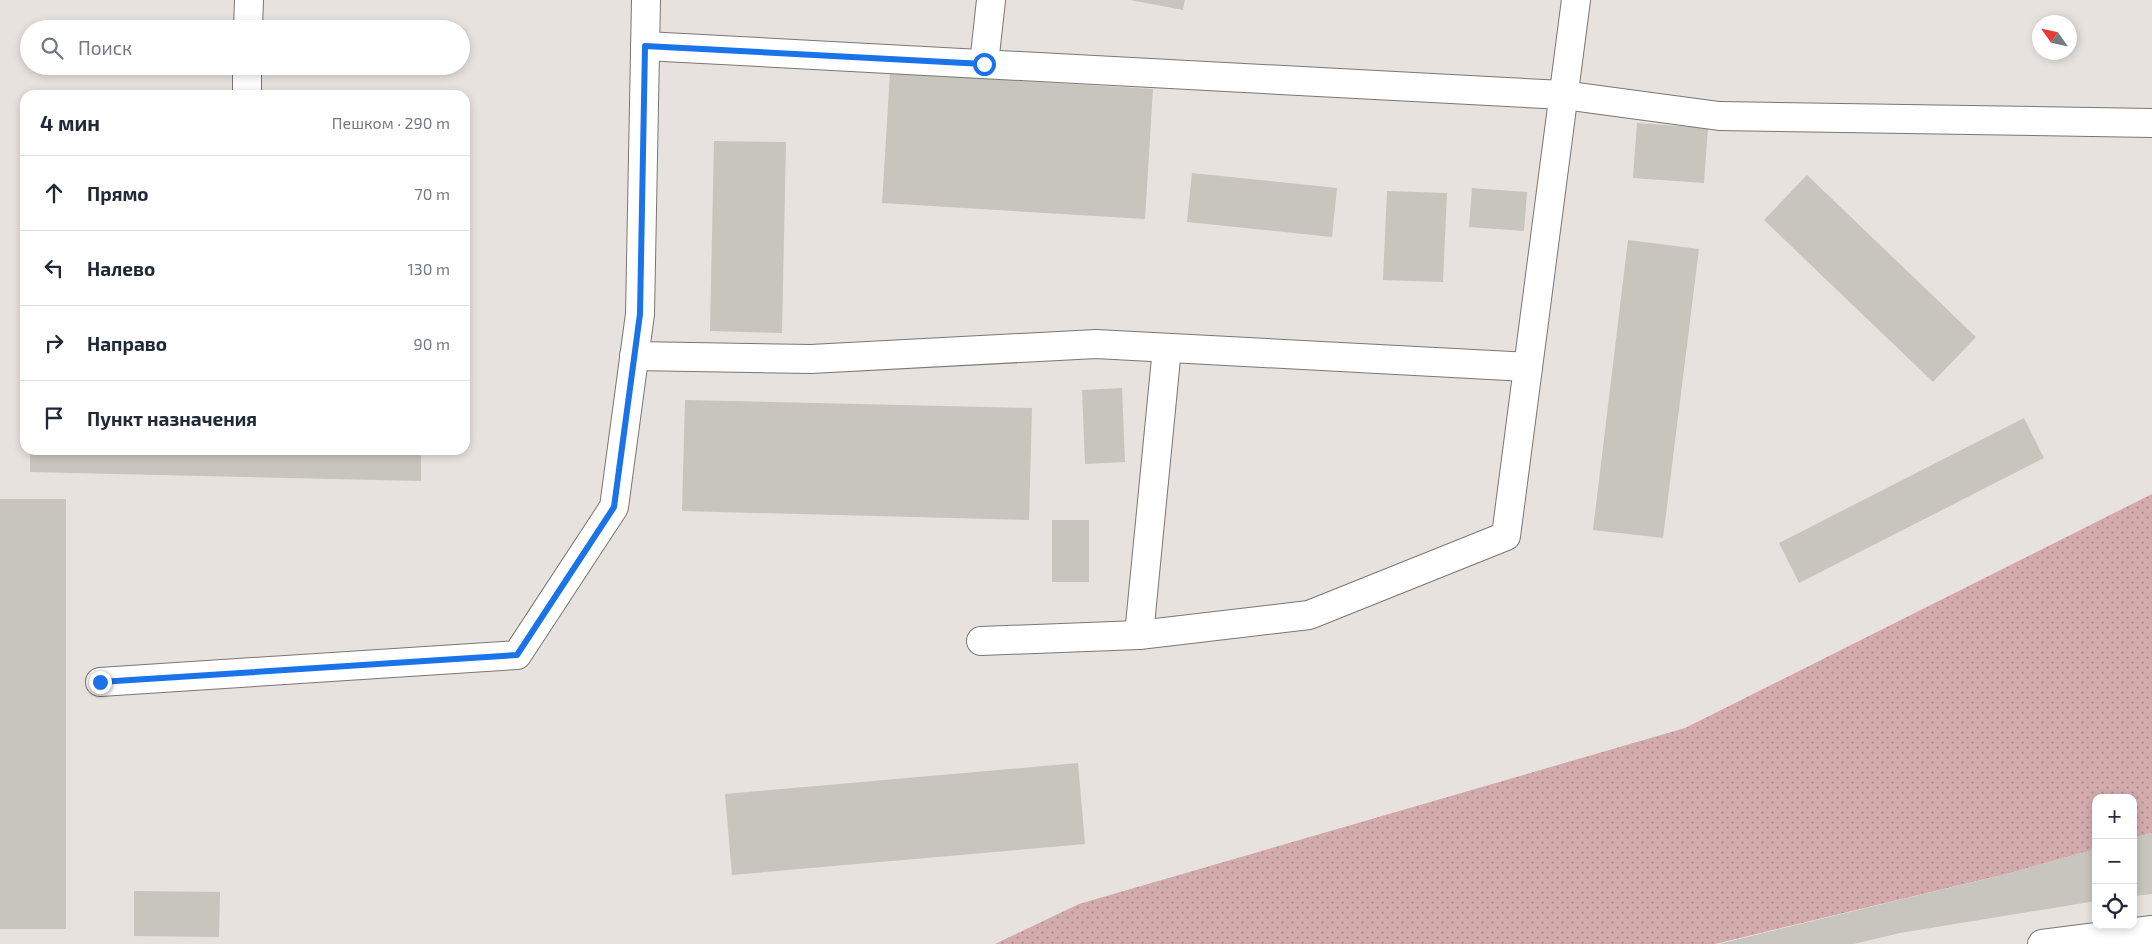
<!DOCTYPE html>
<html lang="ru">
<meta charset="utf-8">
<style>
body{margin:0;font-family:"Exo 2",sans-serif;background:#f2f2f3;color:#1f2937}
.controls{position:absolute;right:15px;bottom:15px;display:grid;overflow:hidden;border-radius:10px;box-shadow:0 2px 8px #0003}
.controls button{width:45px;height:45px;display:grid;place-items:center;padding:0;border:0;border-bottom:1px solid #e0e1e3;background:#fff;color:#1f2937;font:25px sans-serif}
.compass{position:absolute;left:2032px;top:15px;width:45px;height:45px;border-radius:50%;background:#fff;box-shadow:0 2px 8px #0003;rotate:304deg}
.stop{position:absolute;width:15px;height:15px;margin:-11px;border:4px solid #1a73e8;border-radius:50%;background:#fff}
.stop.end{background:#1a73e8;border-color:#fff;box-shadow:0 1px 5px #0008}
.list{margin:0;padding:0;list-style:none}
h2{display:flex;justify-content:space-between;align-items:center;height:65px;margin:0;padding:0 20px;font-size:21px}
h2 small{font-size:16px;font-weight:400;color:#747a83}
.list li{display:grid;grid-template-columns:32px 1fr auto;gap:15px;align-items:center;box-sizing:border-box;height:75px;padding:0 20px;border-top:1px solid #e0e1e3}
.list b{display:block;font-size:19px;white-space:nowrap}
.list em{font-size:16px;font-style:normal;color:#747a83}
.icon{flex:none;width:28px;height:28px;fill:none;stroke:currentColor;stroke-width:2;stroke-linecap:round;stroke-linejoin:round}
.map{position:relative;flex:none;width:2152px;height:944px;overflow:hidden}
.search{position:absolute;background:#fff;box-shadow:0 2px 8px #0003;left:20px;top:20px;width:450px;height:55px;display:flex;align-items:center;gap:12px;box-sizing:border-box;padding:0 18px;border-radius:28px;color:#747a83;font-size:19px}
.panel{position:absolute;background:#fff;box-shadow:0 2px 8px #0003;left:20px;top:90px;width:450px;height:365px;border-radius:15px}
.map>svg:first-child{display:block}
.grass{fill:url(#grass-dots)}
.building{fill:#c7c5be}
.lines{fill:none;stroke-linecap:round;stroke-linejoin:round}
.minor-casing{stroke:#7b7672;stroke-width:30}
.minor{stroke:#fff;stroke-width:28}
.route{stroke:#1a73e8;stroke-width:6}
</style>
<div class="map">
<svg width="2152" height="944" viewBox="0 0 2152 944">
<defs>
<pattern id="grass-dots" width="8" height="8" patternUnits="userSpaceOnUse" patternTransform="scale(1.25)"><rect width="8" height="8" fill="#d3abac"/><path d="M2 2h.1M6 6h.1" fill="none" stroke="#ab8b8c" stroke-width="1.8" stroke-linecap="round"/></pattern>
</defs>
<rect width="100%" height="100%" fill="#e7e2dd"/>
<path class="grass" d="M2152,494V833L2133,838V798H2096V849L2010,873L1715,944H995L1079,904L1685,728Z"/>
<g class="building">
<path d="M1130,0H1185L1183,10Z"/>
<path d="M890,73L1153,89L1145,219L882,203Z"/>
<path d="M1637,123L1708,128L1704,183L1633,178Z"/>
<path d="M714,141L786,142L782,333L710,331Z"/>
<path d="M1192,173L1337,188L1332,237L1187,222Z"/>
<path d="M1807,175L1976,337L1933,382L1764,220Z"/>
<path d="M1472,188L1527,192L1524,231L1469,227Z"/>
<path d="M1387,191L1447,193L1443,282L1383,280Z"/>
<path d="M1628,240L1699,249L1663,538L1593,530Z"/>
<path d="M1122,388L1125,462L1085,464L1082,390Z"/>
<path d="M685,400L1032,408L1029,520L682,511Z"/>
<path d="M2024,418L2044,458L1799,583L1779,543Z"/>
<path d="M30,450H421V481L30,472Z"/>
<rect x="0" y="499" width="66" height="430"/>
<rect x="1052" y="520" width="37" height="62"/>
<path d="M1078,763L1085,844L732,875L725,794Z"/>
<path d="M2152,833V894L2133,896V838Z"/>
<path d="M2096,849V901L1900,933L1854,944H1719L2010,873Z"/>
<path d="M134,891L220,892L219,937L134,936Z"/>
</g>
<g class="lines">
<defs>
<g id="minor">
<path d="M248,29L249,0"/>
<path d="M645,46L1563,95L1719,116L2152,123"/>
<path d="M984,64L991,0"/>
<path d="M247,95V66"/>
<path d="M634,356L811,359L1096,344L1528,367"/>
<path d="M1139,635L1167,348"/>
<path d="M981,641L1139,635L1309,615L1506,536L1576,0"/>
<path d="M100,682L517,655L614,507L640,314L646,0"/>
<path d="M2042,944L2152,930"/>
</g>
</defs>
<use href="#minor" class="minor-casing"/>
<use href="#minor" class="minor"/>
</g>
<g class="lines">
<path class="route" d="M100,682L517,655L614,507L640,314L645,46L984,64"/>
</g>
</svg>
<div class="controls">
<button>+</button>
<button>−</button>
<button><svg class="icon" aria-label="locate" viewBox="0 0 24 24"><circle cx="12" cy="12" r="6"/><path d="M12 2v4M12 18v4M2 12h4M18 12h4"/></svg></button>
</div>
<svg class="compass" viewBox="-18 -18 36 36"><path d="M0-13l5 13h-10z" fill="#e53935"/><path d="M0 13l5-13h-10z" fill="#747a83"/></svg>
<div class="stop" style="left:984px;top:64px"></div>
<div class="stop end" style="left:100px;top:682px"></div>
<div class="search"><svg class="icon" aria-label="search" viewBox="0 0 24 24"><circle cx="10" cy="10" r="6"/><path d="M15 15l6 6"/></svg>Поиск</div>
<section class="panel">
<h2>4 мин<small>Пешком · 290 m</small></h2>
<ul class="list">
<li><svg class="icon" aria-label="ahead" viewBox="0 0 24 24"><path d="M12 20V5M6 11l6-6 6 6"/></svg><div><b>Прямо</b></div><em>70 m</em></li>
<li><svg class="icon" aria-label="left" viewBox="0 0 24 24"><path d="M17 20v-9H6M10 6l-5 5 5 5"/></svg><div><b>Налево</b></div><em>130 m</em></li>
<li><svg class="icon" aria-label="right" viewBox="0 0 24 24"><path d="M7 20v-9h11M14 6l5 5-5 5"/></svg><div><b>Направо</b></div><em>90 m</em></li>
<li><svg class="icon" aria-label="arrive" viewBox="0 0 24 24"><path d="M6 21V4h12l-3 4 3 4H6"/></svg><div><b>Пункт назначения</b></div></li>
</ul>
</section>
</div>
